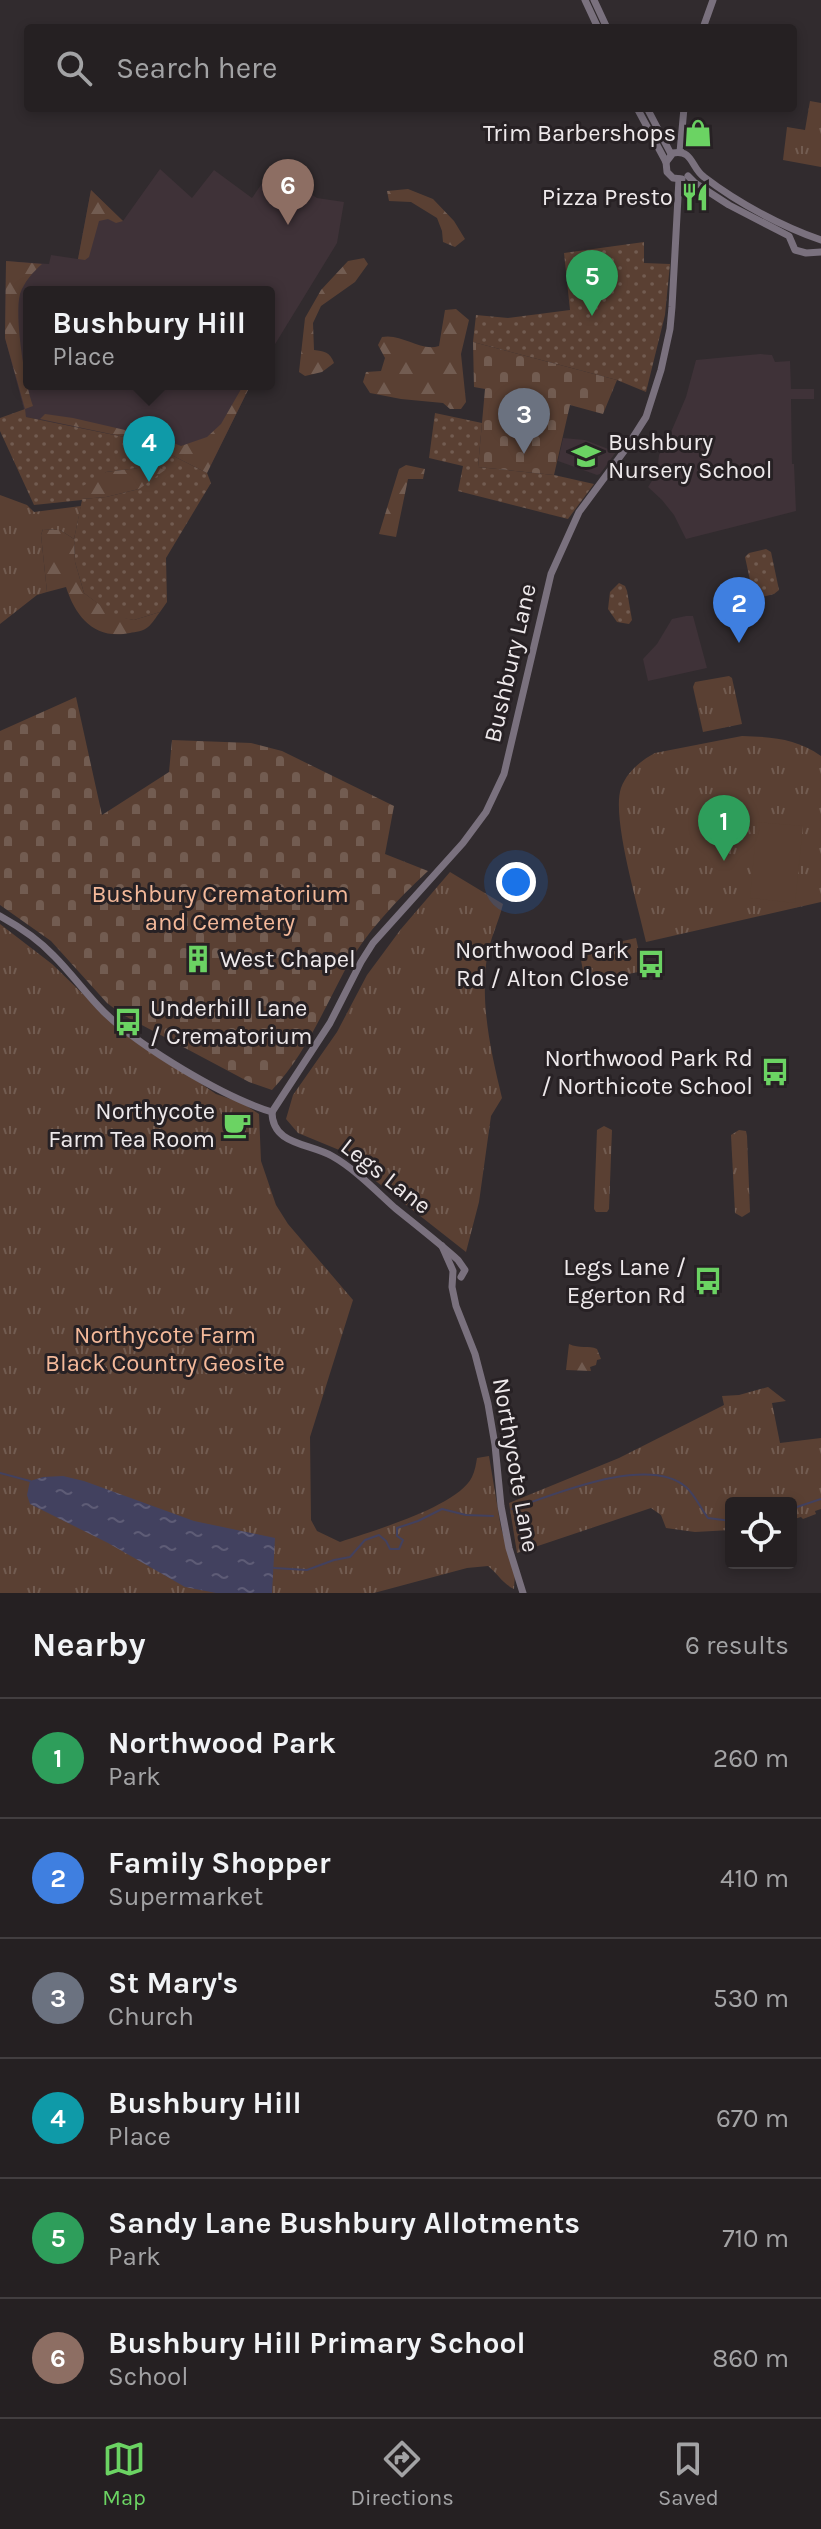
<!DOCTYPE html>
<style>
body{margin:0;font-family:Karla,sans-serif;background:#2d282a;color:#f1f3f6}
.controls{position:absolute;right:24px;bottom:24px;display:grid;overflow:hidden;border-radius:8px;box-shadow:0 4px 12px #0003}
.controls button{width:72px;height:72px;display:grid;place-items:center;padding:0;border:0;border-bottom:2px solid #423e40;background:#252022;color:#f1f3f6;font:40px sans-serif}
.you{position:absolute;left:516px;top:882px;width:28px;height:28px;margin:-20px;border:6px solid #fff;border-radius:50%;background:#1a73e8;box-shadow:0 0 0 12px #1a73e833}
.badge{display:grid;place-items:center;width:52px;height:52px;border-radius:50%;background:#6bd363;color:#fff;font-size:26px;font-weight:700}
.pin{position:absolute;translate:-50% -66px;filter:drop-shadow(0 2px 4px #0008)}
.pin::after{content:'';position:absolute;top:42px;width:28px;height:24px;background:inherit;clip-path:polygon(0 0,100% 0,50% 100%)}
.popup{position:absolute;left:23px;top:286px;width:252px;height:104px;box-sizing:border-box;display:grid;place-content:center;border-radius:8px;background:#252022;filter:drop-shadow(0 2px 6px #0005);font-size:26px;white-space:nowrap;color:#a3a3a5}
.popup b{font-size:30px;color:#f1f3f6}
.popup::after{content:'';position:absolute;left:50%;top:100%;margin-left:-16px;border:16px solid transparent;border-top-color:#252022}
.list{margin:0;padding:0;list-style:none}
h2{display:flex;justify-content:space-between;align-items:center;height:104px;margin:0;padding:0 32px;font-size:34px}
h2 small{font-size:26px;font-weight:400;color:#a3a3a5}
.list li{display:grid;grid-template-columns:52px 1fr auto;gap:24px;align-items:center;box-sizing:border-box;height:120px;padding:0 32px;border-top:2px solid #423e40}
.list b{display:block;font-size:30px;white-space:nowrap}
.list p{margin:0;font-size:26px;white-space:nowrap;color:#a3a3a5}
.list em{font-size:26px;font-style:normal;color:#a3a3a5}
.icon{flex:none;width:44px;height:44px;fill:none;stroke:currentColor;stroke-width:2;stroke-linecap:round;stroke-linejoin:round}
.map{position:relative;flex:none;width:821px;height:1593px;overflow:hidden}
.search{position:absolute;background:#252022;box-shadow:0 4px 12px #0003;left:24px;right:24px;top:24px;height:88px;display:flex;align-items:center;gap:20px;box-sizing:border-box;padding:0 28px;border-radius:8px;color:#a3a3a5;font-size:30px}
.sheet{height:824px;background:#252022}
nav{display:flex;justify-content:space-around;align-items:center;box-sizing:border-box;height:112px;border-top:2px solid #423e40;background:#252022;font-size:22px;color:#a3a3a5}
nav a{display:grid;justify-items:center;gap:4px}
nav .on{color:#6bd363}
.map>svg:first-child{display:block}
.built{fill:#3f3238}
.grass{fill:url(#grass-dots);fill-rule:evenodd}
.forest{fill:url(#forest-firs)}
.cemetery{fill:url(#cemetery-stones)}
.park{fill:url(#park-tufts)}
.pitch{fill:#5a4033}
.water{fill:url(#water-ripples)}
.lines{fill:none;stroke-linecap:round;stroke-linejoin:round}
.stream{stroke:#42415f;stroke-width:2}
.tertiary{stroke:#7a717e;stroke-width:7}
.labels{text-anchor:middle;dominant-baseline:central;stroke-width:6;stroke-linejoin:round;paint-order:stroke}
.poi-label{font-size:24px;fill:#eee9eb;stroke:#272124;text-anchor:end}
.street-label{font-size:24px;fill:#eee9eb;stroke:#272124}
.park-label{font-size:24px;fill:#f4b99a;stroke:#272124}
</style>
<div class="map">
<svg width="821" height="1593" viewBox="0 0 821 1593">
<defs>
<pattern id="grass-dots" width="8" height="8" patternUnits="userSpaceOnUse" patternTransform="scale(2)"><rect width="8" height="8" fill="#5a4033"/><path d="M2 2h.1M6 6h.1" fill="none" stroke="#725c51" stroke-width="1.8" stroke-linecap="round"/></pattern>
<pattern id="forest-firs" width="22" height="20" patternUnits="userSpaceOnUse" patternTransform="scale(2)"><rect width="22" height="20" fill="#5a4033"/><path d="M5 1l3.5 6h-7zM16 11l3.5 6h-7z" fill="#725c51"/></pattern>
<pattern id="cemetery-stones" width="16" height="16" patternUnits="userSpaceOnUse" patternTransform="scale(2)"><rect width="16" height="16" fill="#5a4033"/><path d="M2 7V4a2 2 0 0 1 4 0v3zM10 15v-3a2 2 0 0 1 4 0v3z" fill="#725c51"/></pattern>
<pattern id="park-tufts" width="24" height="20" patternUnits="userSpaceOnUse" patternTransform="scale(2)"><rect width="24" height="20" fill="#5a4033"/><path d="M3 7l-1-3M5 7V3M7 7l1-3M15 17l-1-3M17 17v-4M19 17l1-3" fill="none" stroke="#725c51"/></pattern>
<pattern id="water-ripples" width="26" height="14" patternUnits="userSpaceOnUse" patternTransform="scale(2)"><rect width="26" height="14" fill="#42415f"/><path d="M2 4q2-2 4 0t4 0M15 11q2-2 4 0t4 0" fill="none" stroke="#5e5c76"/></pattern>
</defs>
<rect width="100%" height="100%" fill="#312b2e"/>
<g class="built">
<path d="M160,169L192,198L214,170L252,198L272,169L317,198L344,202L337,243L269,354V292H29V384H251L207,473L144,441L26,417L5,338L6,261L49,264L51,255L78,259L91,190L123,221Z"/>
<path d="M760,354L772,355L775,362L790,361L791,389H814V399H791L792,464H794L796,511L686,539L674,515L662,500L648,487L657,473L659,455L668,439L686,397L696,360Z"/>
<path d="M563,438L585,440L616,452L600,474L597,475L558,461Z"/>
<path d="M686,616H693L707,668L648,681L643,659L657,644L672,619Z"/>
</g>
<g class="grass">
<path d="M644,242V263L670,264L665,315L646,392L617,380L473,342L476,315L508,318L570,310L564,253Z"/>
<path d="M25,409L26,417L144,441L207,473L211,483L166,558L167,602L160,612L134,620L115,617L84,593L75,562L74,539L82,500L34,505L0,431V418ZM154,466L139,489L106,497L82,499L106,472Z"/>
<path d="M435,413L482,423L478,467L554,475L594,484L568,519L458,491L463,466L429,458Z"/>
<path d="M766,549L771,552L779,590L774,594L758,598L753,594L745,557L749,553Z"/>
<path d="M619,583L625,586L627,591L632,620L629,624L617,622L608,609L610,592Z"/>
</g>
<g class="forest">
<path d="M408,189L433,199L454,221L465,239L455,247L443,242L442,231L437,218L411,202L389,201L387,191Z"/>
<path d="M91,190L123,221L116,223L108,219L99,221L89,257L85,260L78,259Z"/>
<path d="M364,258L368,264L355,282L321,306L313,323L314,350C324,351 330,352 334,363L322,372L305,376L299,372L305,318L321,290L348,261Z"/>
<path d="M6,261L42,264C33,272 24,282 20,294C14,316 25,384 33,406L25,409L5,338Z"/>
<path d="M456,309L469,320L461,354L466,402L461,409H450L443,403L401,399L370,393L363,382L366,372L381,371L385,358L378,345L382,337C402,333 420,352 439,346L445,310Z"/>
<path d="M244,384H251L207,473L144,441L40,419L45,414L73,418L125,430L135,428L181,446L207,437L221,424Z"/>
<path d="M406,465L425,469L423,479H408L396,537L379,534L399,469Z"/>
<path d="M154,466L165,470L139,489L106,497L82,499L78,489L106,472Z"/>
<path d="M43,529L60,530L74,539L75,562L84,593L115,616L134,620L160,612C156,617 152,624 148,627C144,631 135,632 130,633C95,640 76,618 66,587L47,592L41,535Z"/>
<path d="M569,1344C579,1349 589,1345 597,1349L601,1359L597,1360L596,1365L590,1367L591,1371L566,1370Z"/>
</g>
<g class="cemetery">
<path d="M473,342L617,380L603,414L570,405L554,475L478,467L485,389L474,387Z"/>
<path d="M76,697L102,815L169,772L172,740L251,743L282,751L394,806L385,854L428,871C397,900 366,932 345,970C323,1011 305,1055 272,1090L249,1082L123,1015L107,1003L51,941L0,905V731Z"/>
</g>
<g class="park">
<path d="M810,101L821,103V167L783,160L787,127L805,130Z"/>
<path d="M0,495L27,505L34,512L81,506L74,539L60,530L43,529L41,535L47,592L37,595L0,624Z"/>
<path d="M729,676L732,678L742,724L703,732L693,687L695,682Z"/>
<path d="M742,736C771,737 796,738 821,756V902L646,942C639,909 611,817 621,788C627,772 640,761 655,753Z"/>
<path d="M450,872L503,904C499,921 490,939 487,957C480,1005 491,1052 502,1098L491,1116L479,1202L466,1252L377,1182L344,1152L298,1133L286,1119L293,1095L337,1032L367,975L401,929Z"/>
<path d="M0,924L52,964L115,1025L216,1094L242,1103L259,1114L261,1161L276,1205L288,1224L353,1300L310,1437L311,1520L317,1531L340,1542C372,1531 457,1507 472,1477C475,1471 476,1464 477,1458L489,1456L501,1528L515,1573L514,1589C503,1584 497,1573 488,1566L467,1568L374,1593H0Z"/>
<path d="M636,938L643,971L599,980H592L583,971L581,960L592,948Z"/>
<path d="M604,1126L612,1130L609,1209L607,1212H596L594,1209L597,1130Z"/>
<path d="M739,1130L746,1131L747,1136L750,1212L742,1217L735,1213L731,1135Z"/>
<path d="M768,1387L786,1401L772,1403L780,1443L821,1438V1509L815,1511L816,1514L803,1519L801,1517L791,1520V1503H731V1530L695,1532L666,1528L661,1515L651,1508L517,1553L509,1503L619,1458L724,1405L722,1396L739,1395Z"/>
</g>
<path class="pitch" d="M757,822L803,826L795,903L750,898Z"/>
<path class="water" d="M63,1476L84,1481L194,1521L275,1538L272,1593H216L185,1587L108,1543L30,1504L27,1495L30,1481L43,1477Z"/>
<g class="lines">
<g class="stream">
<path d="M0,1473L30,1481"/>
<path d="M512,1509C553,1495 648,1454 686,1487C695,1495 701,1509 708,1518L731,1521"/>
<path d="M791,1509L821,1499"/>
<path d="M274,1568L307,1570L334,1560L350,1557L365,1540L379,1535L386,1541L390,1549H399L403,1540L397,1536V1528L418,1521L442,1509L466,1515L493,1516"/>
</g>
<g class="tertiary">
<path d="M585,0L598,28"/>
<path d="M594,0L607,28"/>
<path d="M703,28L713,0"/>
<path d="M637,108L666,162L667,172L673,178L682,179"/>
<path d="M647,108L671,154"/>
<path d="M680,152L684,108"/>
<path d="M666,162L673,153C693,149 691,168 704,177C738,203 781,226 821,240"/>
<path d="M688,176L695,183L729,205L789,236L795,250L806,253L821,252"/>
<path d="M0,916C20,927 39,940 54,956C72,974 86,994 104,1012C140,1047 223,1097 272,1112"/>
<path d="M272,1112L330,1023L361,962L373,943L463,843L486,812L504,774L551,574L579,512L625,450L646,417L661,370L670,329L672,307L679,179"/>
<path d="M272,1112C272,1145 309,1143 332,1156C355,1169 375,1190 395,1208C416,1225 438,1242 458,1260L465,1270L461,1277"/>
<path d="M442,1246L453,1271L452,1287L456,1306L475,1354L488,1404L495,1445L501,1506L509,1548L523,1593"/>
</g>
</g>
<defs>
<symbol id="shop-bare" viewBox="-9 -9 18 18"><path d="M-5-2.5h2.3a2.7 3.5 0 0 1 5.4 0H5L5.5 6h-11ZM-1.5-2.5h3a1.5 2.3 0 0 0-3 0Z" fill="#6bd363" stroke="#272124" stroke-width="2.5" paint-order="stroke"/></symbol>
<symbol id="restaurant-bare" viewBox="-9 -9 18 18"><path d="M-5-6h1v4h1v-4h1v4h1v-4h1v5L-1.5 .5V6h-2V.5L-5-1ZM5-6V6H3V1.5H1.5Q1.5-4 5-6Z" fill="#6bd363" stroke="#272124" stroke-width="2.5" paint-order="stroke"/></symbol>
<symbol id="school-bare" viewBox="-9 -9 18 18"><path d="M0-5L7-2L0 1L-7-2ZM-4 1L0 2.5L4 1V4Q0 6-4 4Z" fill="#6bd363" stroke="#272124" stroke-width="2.5" paint-order="stroke"/></symbol>
<symbol id="building-bare" viewBox="-9 -9 18 18"><path d="M-4-6H4V6H1V3H-1V6H-4ZM-2.5-4.3h1.7v1.8h-1.7ZM.8-4.3h1.7v1.8H.8ZM-2.5-1h1.7V.8h-1.7ZM.8-1h1.7V.8H.8Z" fill="#6bd363" stroke="#272124" stroke-width="2.5" paint-order="stroke"/></symbol>
<symbol id="bus-bare" viewBox="-9 -9 18 18"><path d="M-5-6H5V4H4V6H2V4H-2V6H-4V4H-5ZM-3.5-4V0h7V-4ZM-3.5 1.2v1.5H-2V1.2ZM2 1.2v1.5H3.5V1.2Z" fill="#6bd363" stroke="#272124" stroke-width="2.5" paint-order="stroke"/></symbol>
<symbol id="cafe-bare" viewBox="-9 -9 18 18"><path d="M-5.5-4.5H6V0H3Q3 3.5 0 3.5H-2.5Q-5.5 3.5-5.5 0ZM3-3.2v2h1.7v-2ZM-6 4.5H4V6H-6Z" fill="#6bd363" stroke="#272124" stroke-width="2.5" paint-order="stroke"/></symbol>
</defs>
<g fill-rule="evenodd">
<use href="#shop-bare" x="678" y="113" width="40" height="40"/>
<use href="#restaurant-bare" x="675" y="177" width="40" height="40"/>
<use href="#school-bare" x="566" y="436" width="40" height="40"/>
<use href="#building-bare" x="178" y="939" width="40" height="40"/>
<use href="#bus-bare" x="631" y="944" width="40" height="40"/>
<use href="#bus-bare" x="108" y="1002" width="40" height="40"/>
<use href="#bus-bare" x="755" y="1052" width="40" height="40"/>
<use href="#cafe-bare" x="217" y="1105" width="40" height="40"/>
<use href="#bus-bare" x="688" y="1261" width="40" height="40"/>
</g>
<g class="labels">
<g class="poi-label">
<text x="676" y="133">Trim Barbershops</text>
<text x="673" y="197">Pizza Presto</text>
<text x="608" y="442" text-anchor="start">Bushbury<tspan x="608" dy="28">Nursery School</tspan></text>
<text x="629" y="950">Northwood Park<tspan x="629" dy="28">Rd / Alton Close</tspan></text>
<text x="220" y="959" text-anchor="start">West Chapel</text>
<text x="150" y="1008" text-anchor="start">Underhill Lane<tspan x="150" dy="28">/ Crematorium</tspan></text>
<text x="753" y="1058">Northwood Park Rd<tspan x="753" dy="28">/ Northicote School</tspan></text>
<text x="215" y="1111">Northycote<tspan x="215" dy="28">Farm Tea Room</tspan></text>
<text x="686" y="1267">Legs Lane /<tspan x="686" dy="28">Egerton Rd</tspan></text>
</g>
<g class="street-label">
<text transform="translate(510 663) rotate(-77)">Bushbury Lane</text>
<text transform="translate(386 1176) rotate(38)">Legs Lane</text>
<text transform="translate(516 1465) rotate(80)">Northycote Lane</text>
</g>
<g class="park-label">
<text x="220" y="894">Bushbury Crematorium<tspan x="220" dy="28">and Cemetery</tspan></text>
<text x="165" y="1335">Northycote Farm<tspan x="165" dy="28">Black Country Geosite</tspan></text>
</g>
</g>
</svg>
<div class="controls">
<button><svg class="icon" aria-label="locate" viewBox="0 0 24 24"><circle cx="12" cy="12" r="6"/><path d="M12 2v4M12 18v4M2 12h4M18 12h4"/></svg></button>
</div>
<div class="you"></div>
<div class="pin badge" style="left:724px;top:861px;background:#2e9e5b">1</div>
<div class="pin badge" style="left:739px;top:643px;background:#3f7fe0">2</div>
<div class="pin badge" style="left:524px;top:454px;background:#6b7280">3</div>
<div class="pin badge" style="left:149px;top:482px;background:#0f9aa8">4</div>
<div class="popup"><b>Bushbury Hill</b>Place</div>
<div class="pin badge" style="left:592px;top:316px;background:#2e9e5b">5</div>
<div class="pin badge" style="left:288px;top:225px;background:#8d6e63">6</div>
<div class="search"><svg class="icon" aria-label="search" viewBox="0 0 24 24"><circle cx="10" cy="10" r="6"/><path d="M15 15l6 6"/></svg>Search here</div>
</div>
<section class="sheet">
<h2>Nearby<small>6 results</small></h2>
<ul class="list">
<li><span class="badge" style="background:#2e9e5b">1</span><div><b>Northwood Park</b><p>Park</p></div><em>260 m</em></li>
<li><span class="badge" style="background:#3f7fe0">2</span><div><b>Family Shopper</b><p>Supermarket</p></div><em>410 m</em></li>
<li><span class="badge" style="background:#6b7280">3</span><div><b>St Mary's</b><p>Church</p></div><em>530 m</em></li>
<li><span class="badge" style="background:#0f9aa8">4</span><div><b>Bushbury Hill</b><p>Place</p></div><em>670 m</em></li>
<li><span class="badge" style="background:#2e9e5b">5</span><div><b>Sandy Lane Bushbury Allotments</b><p>Park</p></div><em>710 m</em></li>
<li><span class="badge" style="background:#8d6e63">6</span><div><b>Bushbury Hill Primary School</b><p>School</p></div><em>860 m</em></li>
</ul>
</section>
<nav>
<a class="on"><svg class="icon" aria-label="map" viewBox="0 0 24 24"><path d="M3 6l6-2 6 2 6-2v14l-6 2-6-2-6 2zM9 4v14M15 6v14"/></svg>Map</a>
<a><svg class="icon" aria-label="directions" viewBox="0 0 24 24"><path d="M12 3l9 9-9 9-9-9zM9 14v-3h6M13 9l2 2-2 2"/></svg>Directions</a>
<a><svg class="icon" aria-label="saved" viewBox="0 0 24 24"><path d="M7 4h10v16l-5-4-5 4z"/></svg>Saved</a>
</nav>
